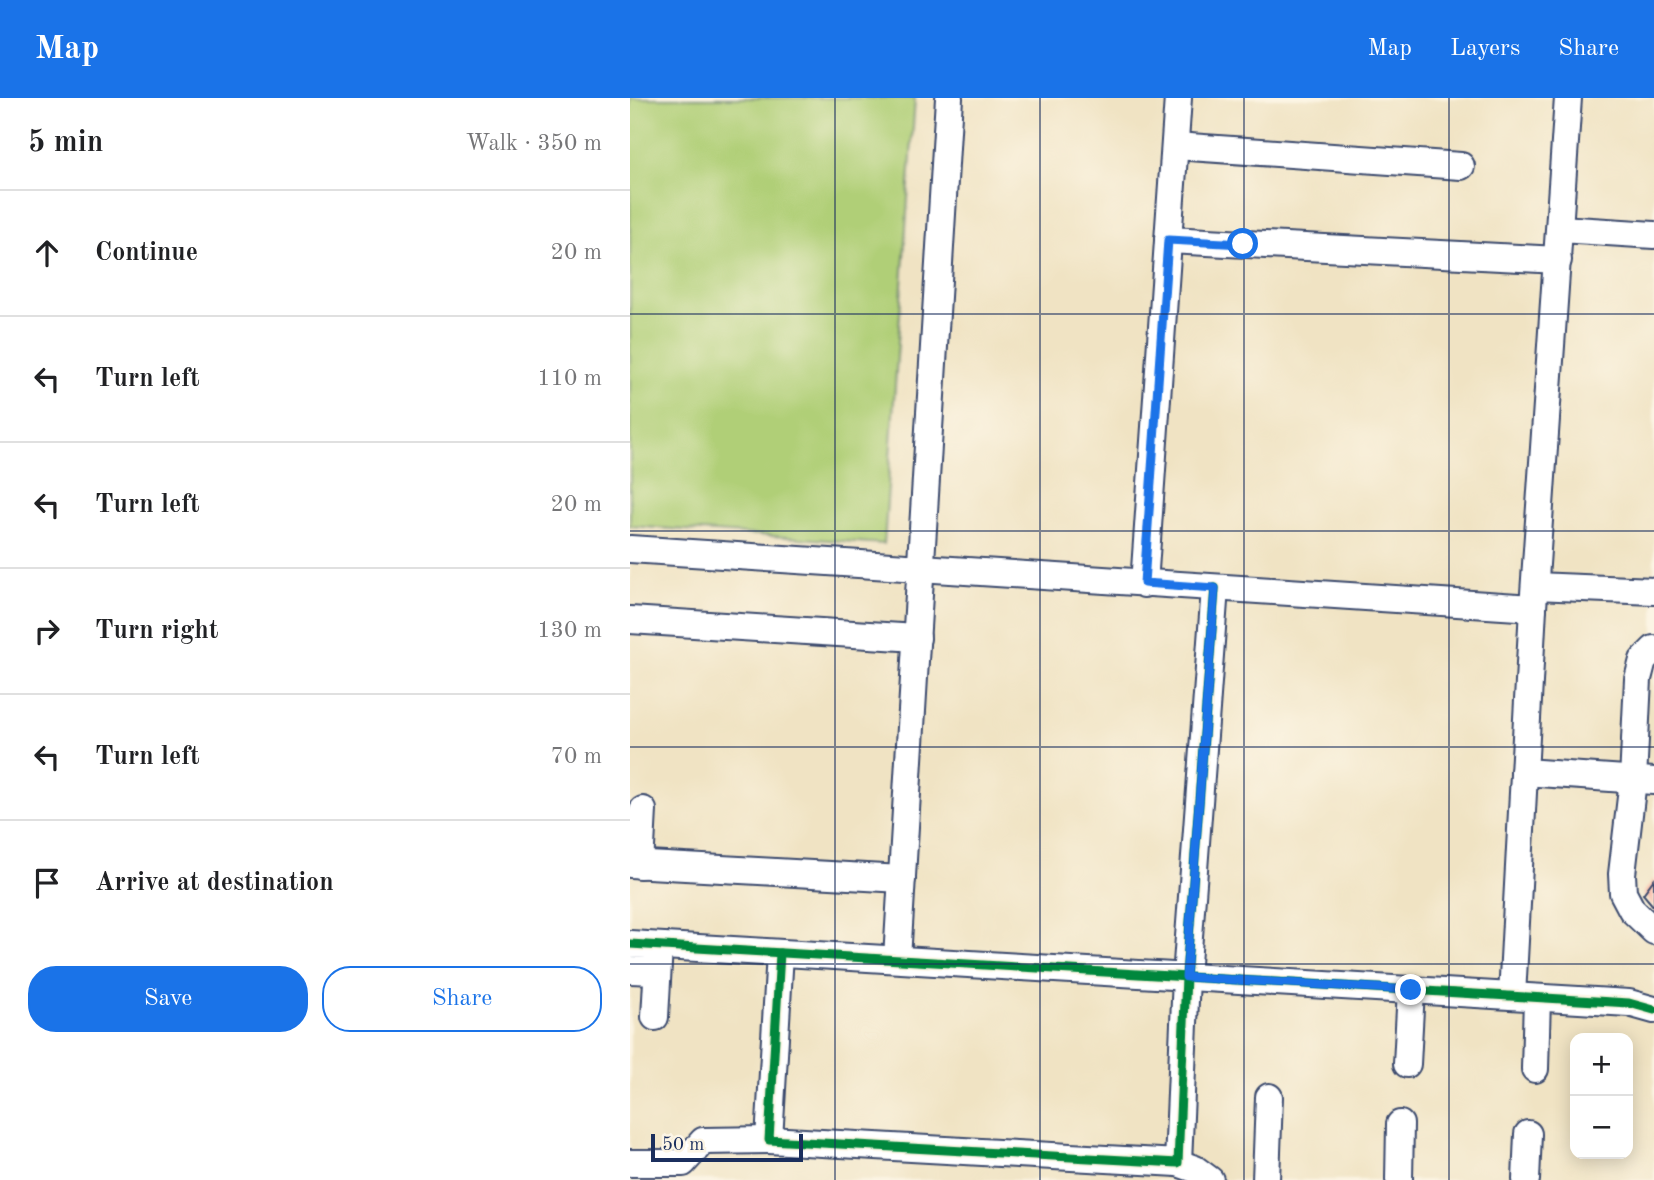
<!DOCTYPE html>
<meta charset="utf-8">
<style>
body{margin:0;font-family:"Old Standard TT",serif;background:#f6f6f6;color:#202124}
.controls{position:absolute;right:21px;bottom:21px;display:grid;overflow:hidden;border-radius:14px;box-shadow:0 4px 18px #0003}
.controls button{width:63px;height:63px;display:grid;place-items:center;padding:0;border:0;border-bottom:2px solid #e0e0e0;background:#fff;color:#202124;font:35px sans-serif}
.scale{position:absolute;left:21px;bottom:18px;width:152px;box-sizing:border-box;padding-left:7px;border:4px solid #1b2f5e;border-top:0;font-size:19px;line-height:24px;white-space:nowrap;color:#1b2f5e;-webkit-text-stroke:5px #fcf5e5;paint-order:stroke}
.stop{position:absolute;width:21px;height:21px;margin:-16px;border:5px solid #1a73e8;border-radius:50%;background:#fff}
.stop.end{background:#1a73e8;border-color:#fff;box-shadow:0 2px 7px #0008}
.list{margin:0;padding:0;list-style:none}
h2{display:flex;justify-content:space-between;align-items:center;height:91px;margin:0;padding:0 28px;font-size:30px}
h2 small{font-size:23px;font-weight:400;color:#757577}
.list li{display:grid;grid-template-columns:46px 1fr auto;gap:21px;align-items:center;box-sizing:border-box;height:126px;padding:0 28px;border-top:2px solid #e0e0e0}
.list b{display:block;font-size:26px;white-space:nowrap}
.list em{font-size:23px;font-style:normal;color:#757577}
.actions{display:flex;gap:14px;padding:21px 28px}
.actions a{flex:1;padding:16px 0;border:2px solid #1a73e8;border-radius:28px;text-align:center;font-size:24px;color:#1a73e8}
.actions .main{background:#1a73e8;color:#fff}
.icon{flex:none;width:38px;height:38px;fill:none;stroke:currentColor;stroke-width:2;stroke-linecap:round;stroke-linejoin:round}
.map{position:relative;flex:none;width:1024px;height:1082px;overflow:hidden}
header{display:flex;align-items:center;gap:42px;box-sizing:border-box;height:98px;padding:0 35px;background:#1a73e8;color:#fff}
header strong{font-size:33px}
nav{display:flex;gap:38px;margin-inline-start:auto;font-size:24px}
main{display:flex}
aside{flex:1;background:#fff}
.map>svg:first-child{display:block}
.green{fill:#b0cf77;stroke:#667f6a;stroke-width:2}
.building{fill:#f59f8d}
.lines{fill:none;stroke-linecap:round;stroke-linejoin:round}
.minor-casing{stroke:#3b4a6d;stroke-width:30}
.minor{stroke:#fff;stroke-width:26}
.cycleway-casing{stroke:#fcf5e5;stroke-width:13}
.cycleway{stroke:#00873e;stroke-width:9}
.route{stroke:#1a73e8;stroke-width:9}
.grid{fill:none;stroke:#1b2f5e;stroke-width:2;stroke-opacity:0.55}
</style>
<header>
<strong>Map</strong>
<nav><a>Map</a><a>Layers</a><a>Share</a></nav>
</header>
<main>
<aside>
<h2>5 min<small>Walk · 350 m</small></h2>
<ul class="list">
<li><svg class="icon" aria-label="ahead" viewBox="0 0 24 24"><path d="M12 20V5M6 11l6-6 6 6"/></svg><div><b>Continue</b></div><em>20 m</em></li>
<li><svg class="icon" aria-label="left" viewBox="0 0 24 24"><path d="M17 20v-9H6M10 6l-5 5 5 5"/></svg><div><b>Turn left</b></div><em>110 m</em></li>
<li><svg class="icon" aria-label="left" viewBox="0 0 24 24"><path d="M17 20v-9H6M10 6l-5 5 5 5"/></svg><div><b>Turn left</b></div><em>20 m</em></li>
<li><svg class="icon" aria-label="right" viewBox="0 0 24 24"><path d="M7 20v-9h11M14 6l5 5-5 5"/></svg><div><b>Turn right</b></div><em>130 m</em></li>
<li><svg class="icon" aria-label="left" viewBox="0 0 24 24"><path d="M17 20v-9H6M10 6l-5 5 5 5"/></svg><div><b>Turn left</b></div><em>70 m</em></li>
<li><svg class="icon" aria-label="arrive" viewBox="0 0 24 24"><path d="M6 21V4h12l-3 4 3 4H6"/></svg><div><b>Arrive at destination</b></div></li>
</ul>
<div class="actions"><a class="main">Save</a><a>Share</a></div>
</aside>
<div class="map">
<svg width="1024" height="1082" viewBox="0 0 1024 1082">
<rect width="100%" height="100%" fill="#fcf5e5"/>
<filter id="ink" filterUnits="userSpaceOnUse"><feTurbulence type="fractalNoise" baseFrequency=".0143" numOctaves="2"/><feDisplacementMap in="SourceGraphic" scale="14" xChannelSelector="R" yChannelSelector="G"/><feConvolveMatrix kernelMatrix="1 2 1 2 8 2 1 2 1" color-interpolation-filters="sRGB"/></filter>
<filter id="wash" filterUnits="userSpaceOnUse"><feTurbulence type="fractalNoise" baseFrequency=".00686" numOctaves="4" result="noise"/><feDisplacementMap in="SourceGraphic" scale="28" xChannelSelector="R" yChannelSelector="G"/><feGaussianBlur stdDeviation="1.57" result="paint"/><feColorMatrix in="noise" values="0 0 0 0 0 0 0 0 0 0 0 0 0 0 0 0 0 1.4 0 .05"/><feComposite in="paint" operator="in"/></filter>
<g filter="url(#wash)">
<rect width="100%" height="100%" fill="#f0e3c3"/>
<path class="green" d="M0,0H285L254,446L0,428Z"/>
<g id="blocks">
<path class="building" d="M1024,781V809L1013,796Z"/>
</g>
</g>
<g filter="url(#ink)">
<use href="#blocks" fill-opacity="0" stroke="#3b4a6d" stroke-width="2"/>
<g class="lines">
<defs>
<g id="minor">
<path d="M545,48L831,68"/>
<path d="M930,131L1024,137"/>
<path d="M538,142L928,162"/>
<path d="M0,451L903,510"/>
<path d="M514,486L548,0"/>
<path d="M905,488L1024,493"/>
<path d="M0,522L287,540"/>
<path d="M1024,551L1013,562L1008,581L1003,682L992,776L993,795L1002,812L1024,833"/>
<path d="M894,674L1024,683"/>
<path d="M0,766L272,781"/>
<path d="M10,767L13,712"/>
<path d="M0,846L999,905L1024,912"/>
<path d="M150,855L139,1042L548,1065L556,879L585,490"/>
<path d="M267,861L319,0"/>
<path d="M0,872L27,873"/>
<path d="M882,898L903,510L938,0"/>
<path d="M25,919L29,848"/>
<path d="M777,966L781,892"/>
<path d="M905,971L907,900"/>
<path d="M0,1065H53L73,1043L139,1042"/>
<path d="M548,1065L565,1071L580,1082"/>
<path d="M636,1082L639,999"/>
<path d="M769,1082L770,1026"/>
<path d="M896,1082L898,1036"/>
</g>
</defs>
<use href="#minor" class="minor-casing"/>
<use href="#minor" class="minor"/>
<defs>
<g id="cycleway">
<path d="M0,846L999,905L1024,912"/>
<path d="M150,855L139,1042L548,1065L556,879L585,490"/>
</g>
</defs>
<use href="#cycleway" class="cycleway-casing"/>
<use href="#cycleway" class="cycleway"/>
</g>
</g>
<g class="lines" filter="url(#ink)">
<path class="route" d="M613,146L538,142L514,485L585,490L556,879L781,892"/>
</g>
<path class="grid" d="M205,0V1082M410,0V1082M614,0V1082M819,0V1082M0,216H1024M0,433H1024M0,649H1024M0,866H1024"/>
</svg>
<div class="controls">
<button>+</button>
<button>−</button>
</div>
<div class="scale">50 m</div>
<div class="stop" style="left:613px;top:146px"></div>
<div class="stop end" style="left:781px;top:892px"></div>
</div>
</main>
